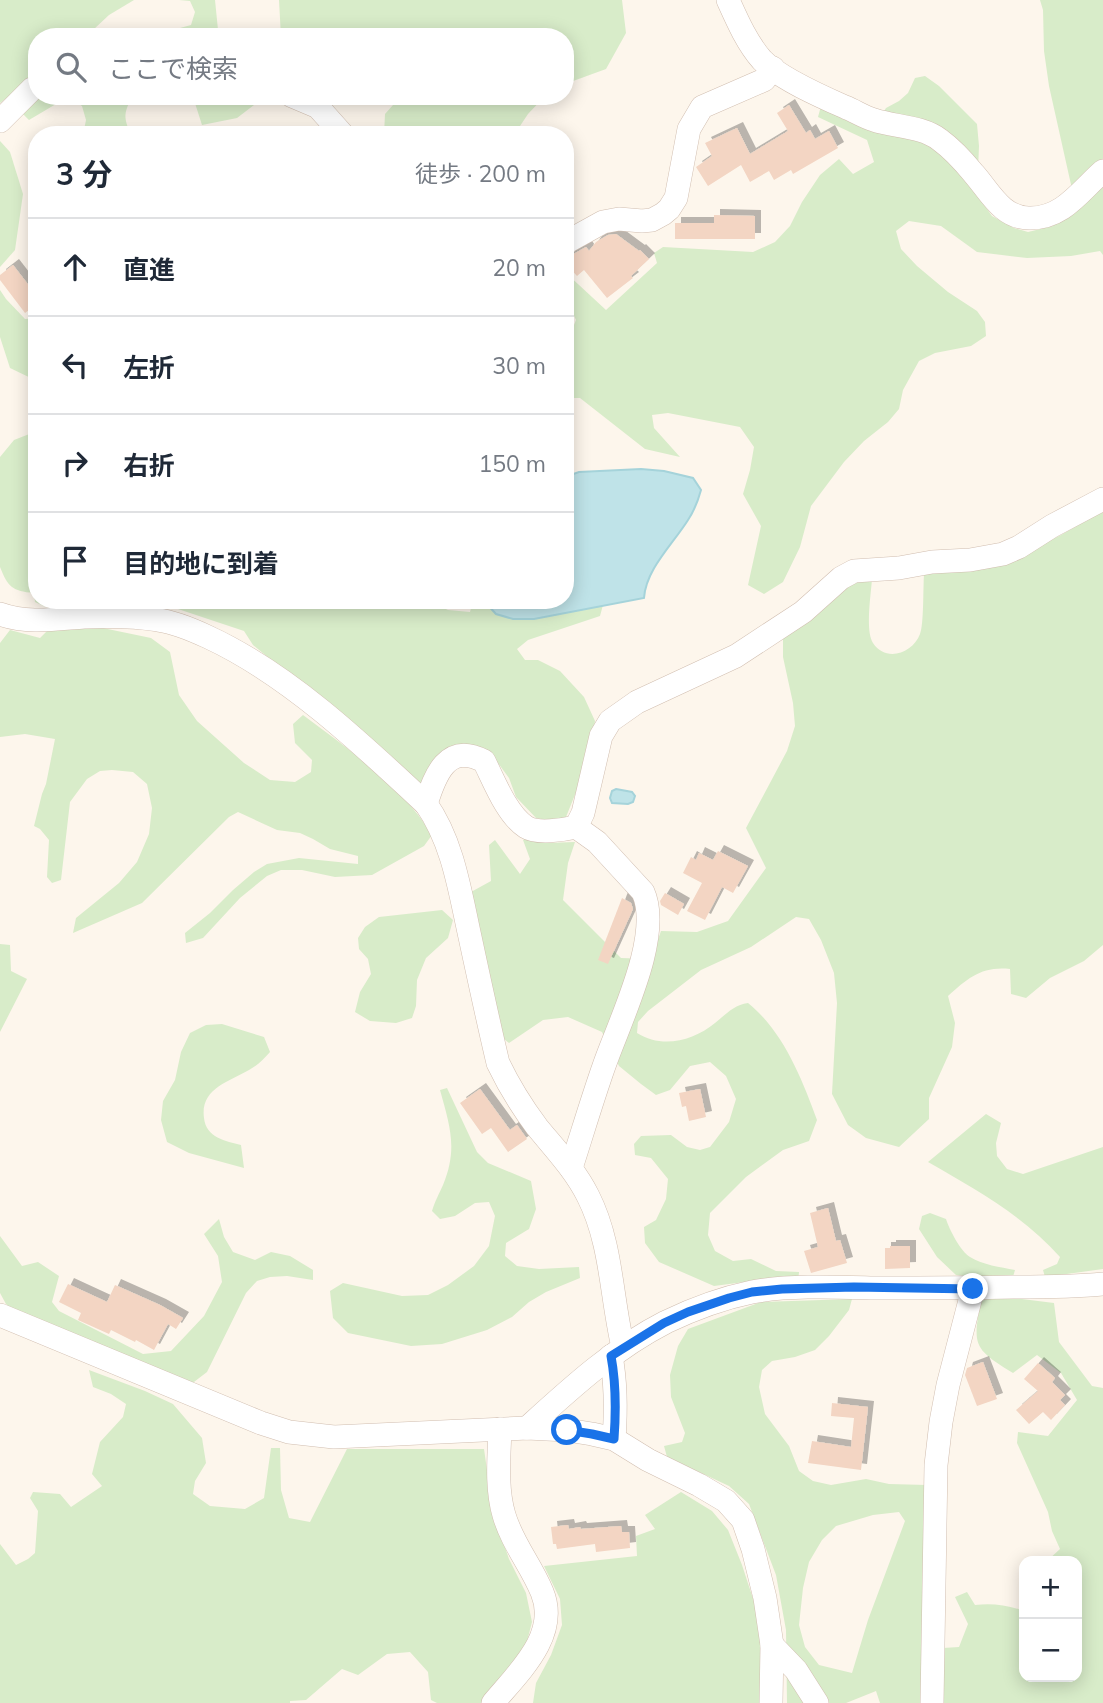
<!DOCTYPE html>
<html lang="ja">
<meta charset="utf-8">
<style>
body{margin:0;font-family:Mulish,"Noto Sans JP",sans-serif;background:#f6f6f7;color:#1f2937}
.controls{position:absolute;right:21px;bottom:21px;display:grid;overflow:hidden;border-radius:14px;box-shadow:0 4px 18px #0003}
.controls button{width:63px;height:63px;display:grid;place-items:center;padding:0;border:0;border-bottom:2px solid #e0e1e3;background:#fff;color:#1f2937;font:35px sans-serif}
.stop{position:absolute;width:21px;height:21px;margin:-16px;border:5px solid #1a73e8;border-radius:50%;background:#fff}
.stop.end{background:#1a73e8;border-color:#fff;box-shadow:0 2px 7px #0008}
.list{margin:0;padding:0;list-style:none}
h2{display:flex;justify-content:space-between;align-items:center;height:91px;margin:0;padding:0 28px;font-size:30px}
h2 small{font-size:23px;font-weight:400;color:#747a83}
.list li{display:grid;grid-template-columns:46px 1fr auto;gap:21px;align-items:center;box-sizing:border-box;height:98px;padding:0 28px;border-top:2px solid #e0e1e3}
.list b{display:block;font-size:26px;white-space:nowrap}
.list em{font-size:23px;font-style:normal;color:#747a83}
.icon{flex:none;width:38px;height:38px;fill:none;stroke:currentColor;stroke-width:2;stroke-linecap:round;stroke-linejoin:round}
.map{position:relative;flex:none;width:1103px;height:1703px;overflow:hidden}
.search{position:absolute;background:#fff;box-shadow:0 4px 18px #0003;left:28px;top:28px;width:546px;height:77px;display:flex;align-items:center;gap:18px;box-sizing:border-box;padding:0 24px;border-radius:28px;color:#747a83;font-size:26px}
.panel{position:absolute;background:#fff;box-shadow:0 4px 18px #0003;left:28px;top:126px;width:546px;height:483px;border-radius:28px}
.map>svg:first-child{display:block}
.green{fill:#d8ecc9;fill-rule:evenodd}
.water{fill:#bfe3e8;stroke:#a5d3da;stroke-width:2}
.building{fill:#f3d5c3;filter:url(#shadow)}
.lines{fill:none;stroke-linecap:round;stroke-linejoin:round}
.minor-casing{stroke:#d1beb0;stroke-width:24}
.minor{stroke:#fff;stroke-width:23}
.route{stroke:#1a73e8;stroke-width:9}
</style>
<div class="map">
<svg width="1103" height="1703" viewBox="0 0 1103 1703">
<defs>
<filter id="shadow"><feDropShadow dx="6" dy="-6" stdDeviation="0" flood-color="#0004"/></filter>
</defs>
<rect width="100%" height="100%" fill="#fdf6ec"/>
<g class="green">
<path d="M0,0H134L109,15L94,29L97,36L117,37H37V75L0,103Z"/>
<path d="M179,0H215L218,30L199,37H147L191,25L195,12L190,1Z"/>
<path d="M279,0H622L626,33L606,69L565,84V37H281Z"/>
<path d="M1040,0H1103V255L1100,251L1071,256L1027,258L977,252L941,226L909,221L896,231L901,249L917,266L948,292L977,311L985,322L986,336L971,346L935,353L919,361L903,390L899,409L888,422L864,441L844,462L811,506L800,547L783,582L764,594L748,585L761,526L743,494L750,470L754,447L740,427L668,413L652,415L654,428L680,457L645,449L580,398H565V341L568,340L576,320L565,297V272L606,310L657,263L654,253L663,247L753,252L775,242L790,226L802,202L820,175L839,159L853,174L874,162L867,140L818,117L821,106L873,129L886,108L899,101L908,93L915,78L925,76L939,86L977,124L979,146L977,195L992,216L1014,228L1028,232L1053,226L1076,207L1049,86L1044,51L1043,10Z"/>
<path d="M37,96H132C124,114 123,116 131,135H83L86,120L82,106L72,99L61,101L29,120L20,111Z"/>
<path d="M190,96H252L254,105L237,118L202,125L194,100Z"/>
<path d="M401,96H545L528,114L514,135H384L385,114Z"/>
<path d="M0,141L10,152L23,194L15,250L0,267Z"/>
<path d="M0,290L6,299L25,319L37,318V381L10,368L0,337Z"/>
<path d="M37,431V600H427L448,610L470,612L473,600H486V603L534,619L603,605L600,616L528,640L517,649L525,660H538L560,671L584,697L595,721L591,755L566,817L552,821L536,818L516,797L509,778L495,759L476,751L422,785L253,645L244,631L157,602L79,609L46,607L35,602L34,593C12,591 8,587 0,567V457L14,440Z"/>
<path d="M1102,511L1103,512V945L1084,961L1050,978L1026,998L1011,994L1010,969C982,966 968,978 948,996L955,1023L952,1047L929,1098V1119L899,1147L866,1138L848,1125L832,1094L837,1003L834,973L821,940L809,919L796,917L751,947L701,970L648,1011L638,1022L637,1033C662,1049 693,1041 715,1023C726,1014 734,1005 748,1003C783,1031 802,1079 817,1120L809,1141L783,1150L746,1177L710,1213L708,1235L715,1251L733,1261L751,1259L776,1271L799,1272L798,1282L752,1281L714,1286L659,1262L645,1243L644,1227L656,1220L666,1199L668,1179L651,1158L635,1155L634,1144L641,1136L671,1135L687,1147L700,1150L710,1147L729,1122L736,1099L726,1076L710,1062L690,1066L670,1090L656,1095L641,1084L619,1066L602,1032L568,1017L543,1020L509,1043L500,1036L471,892L491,881L489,845L495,840L520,874L530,859L523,840L529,837L547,843L575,842L568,863L563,900L621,958L651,959L661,931L697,932L728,921L766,868L746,828L787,751L795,726L793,703L783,657V639L851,583L872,579C871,594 865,631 873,643C886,663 913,653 920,634C924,624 923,588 924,575L1026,552L1061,535Z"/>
<path d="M98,627L151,638L170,652L179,695L197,721L244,763L270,780L295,782L311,772L312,760L295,743L293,724L303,715C348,749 402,785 432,835L424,846L372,875L335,877L302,870H281L267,876L240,898L203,938L186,943L185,933L210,913L233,890L254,872L267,864L299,858L358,864V856L330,849L313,839L300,833L277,830L238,812L229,817L142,903L73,933L76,918L119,883L137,862L149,834L152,808L147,784L133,772L112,770L100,771L87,779L70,802L61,880L52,883L47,877L49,840L40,829L34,826L42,794L46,784L55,739L25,734L0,737V643L10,630L40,638L49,629Z"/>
<path d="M442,910L453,920L448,938L426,958L417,980L416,1006L412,1018L396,1023L370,1021L355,1012L360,992L371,974L368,959L359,949L358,938L365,927L379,917Z"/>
<path d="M0,944L10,945L11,971L27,979L0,1032Z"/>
<path d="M222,1024L264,1037L270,1052C264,1059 257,1066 249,1070C228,1082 200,1089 204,1118C206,1138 226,1141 241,1145L244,1168L189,1153L167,1142L161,1120L163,1101L175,1080L181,1052L190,1033L206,1025Z"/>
<path d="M447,1088L477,1152L488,1163L531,1181L536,1209L529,1229L506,1243L505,1256L517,1266L539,1269L579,1267L580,1278L546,1292L529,1302L512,1317L487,1330L442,1344L411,1346L348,1333L333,1318L330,1291L343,1283L402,1296L428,1295L448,1285L474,1266L489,1246L495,1216L489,1202L475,1203L455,1216L440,1219L432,1211C435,1201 439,1194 443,1185C458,1149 450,1126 440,1090Z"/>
<path d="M986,1114L1001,1123L996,1143L997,1156L1007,1169L1023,1174L1103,1147V1269L1045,1277L1043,1270L1057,1264L1060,1257C1024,1216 975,1189 928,1162Z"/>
<path d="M930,1213L946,1219C949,1229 961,1252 970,1257C983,1265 1000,1267 1015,1270L1012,1280L956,1275L937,1257L919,1229L922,1216Z"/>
<path d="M219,1219L224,1237L233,1252L255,1260L271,1252L290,1256L313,1270V1280L287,1276L270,1277L257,1281L246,1293L207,1372L190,1385L19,1316L6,1304L0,1293V1236L22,1266L38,1262L59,1276L52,1302L59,1311L143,1354L171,1351L204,1316L222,1282L218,1256L204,1234Z"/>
<path d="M999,1296L1054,1303L1059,1342L1092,1386L1103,1388V1703H880L876,1691L846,1703H787L786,1630L776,1575L749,1504L729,1486L667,1457L664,1446L682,1442L685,1433L671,1397L670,1375L678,1346L688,1329L761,1302L852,1299L849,1310L829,1336L815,1350L795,1357L772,1361L762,1370L759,1387L765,1414L789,1446L799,1471L813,1481L831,1485L866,1479L889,1484L927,1485V1649L959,1647L968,1624L955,1597L967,1592L975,1605C992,1603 1008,1605 1024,1611V1677H1077V1561H1047L1060,1549L1052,1531L1048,1512L1017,1443L1018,1432L1048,1436L1077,1400L1061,1373L1037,1355L1013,1373C974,1349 972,1346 981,1301ZM899,1512L905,1521L868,1620L852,1673L819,1665L805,1647L799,1625L803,1588L809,1562L822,1540L836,1526L873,1515Z"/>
<path d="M89,1370L145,1391L173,1404L202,1438L206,1463L195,1481L193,1494L210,1506L245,1509L264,1498L271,1448H280L281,1490L289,1518L310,1522L347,1449H484L493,1512L509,1559L526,1593L532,1622L524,1653L483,1703H437L431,1700L428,1672L410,1652L387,1654L358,1675L342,1669L306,1700L290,1701V1703H0V1544L16,1565L28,1559L35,1553L38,1511L30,1498L33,1492L60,1494L71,1507L102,1486L92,1474L100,1442L123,1417L126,1404L111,1394L93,1387Z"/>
<path d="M681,1492L712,1511L728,1530L742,1565L762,1626L763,1703H533L536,1683L551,1655L562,1625L560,1599L544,1566L637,1556L636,1536L655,1529L645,1515Z"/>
</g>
<g class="water">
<path d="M641,469L664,471L693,478L701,490C698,501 694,511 688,520C673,544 646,569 644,598L534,619H513L496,614L486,603V600H565V477L579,472Z"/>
<path d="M616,789L632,792L635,796L633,802L628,804L612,803L610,798L612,791Z"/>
</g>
<g class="building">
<path d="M789,105L806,133L810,130L815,139L829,131L838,148L793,174L791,170L774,180L769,171L750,182L741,165L708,186L696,167L712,156L705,143L737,128L750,154L788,131L777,113Z"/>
<path d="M714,215L755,216V239H675V223H714Z"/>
<path d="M616,234L639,251L640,250L649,259L631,276L633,278L607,298L584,270L577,276L565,263V261L570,256L586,247L589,251L596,242L608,235Z"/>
<path d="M13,265L37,296V304L25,313L0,280V275Z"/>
<path d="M718,851L748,866L733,893L722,887L705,920L687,911L702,883L683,873L691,857L696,860L699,853L713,860Z"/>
<path d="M665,893L684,904L678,915L661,905L660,901Z"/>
<path d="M622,898L631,903L633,909L608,964L598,960Z"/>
<path d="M480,1089L510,1130L517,1125L527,1139L508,1152L491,1128L482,1134L460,1103Z"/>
<path d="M700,1089L706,1117L689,1121L686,1106L682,1107L679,1093Z"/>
<path d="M828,1208L836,1241L840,1240L847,1263L811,1273L804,1251L818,1247L810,1213Z"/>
<path d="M890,1246H910V1268L885,1269V1248H890Z"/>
<path d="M68,1284L107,1302L115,1285L160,1305L183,1318L176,1329L168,1324L154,1350L136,1340L135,1342L111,1330L109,1334L78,1320L81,1313L59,1302Z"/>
<path d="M983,1362L997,1399L977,1406L965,1375L967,1368Z"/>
<path d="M1038,1363L1055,1378L1052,1382L1065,1395L1060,1400L1065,1405L1051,1420L1043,1412L1029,1424L1016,1410L1038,1391L1024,1379Z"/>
<path d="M832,1403L868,1407L861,1470L808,1463L812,1441L851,1447L854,1418L831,1416Z"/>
<path d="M568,1525L569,1529L580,1527L581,1529L621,1526L622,1532H629L630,1548L596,1552L595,1544L557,1549L556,1544H553L551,1527Z"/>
</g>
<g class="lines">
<defs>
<g id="minor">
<path d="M728,0C737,20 747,43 762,60C779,78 822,97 845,107C855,111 864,117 874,120C895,127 922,126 940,140C951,148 965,163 974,174C990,192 1002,218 1029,218C1063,219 1081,190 1103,171"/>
<path d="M292,96L318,107L343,135"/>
<path d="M0,121L32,89L37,87"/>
<path d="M565,243L603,222L619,219L642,221L652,220L663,214L669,209L676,198L689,129L702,107L764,80L773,68"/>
<path d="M0,614C27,624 56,619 84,617C109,616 133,616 158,620C175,622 193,630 208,637C288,674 362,744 426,804C453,842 460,892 470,937C479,979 488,1021 498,1063C509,1086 522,1107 537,1127C555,1149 575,1170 588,1196C612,1243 611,1297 623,1347"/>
<path d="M426,804C435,775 447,742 484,761C494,781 507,815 526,827C537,834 563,830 576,827L583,813L601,736L610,721L637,702L736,656L803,612L841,578L854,571L899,568L932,562L970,560L1003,554L1019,547L1052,526L1103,499"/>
<path d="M571,1168C582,1134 592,1100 604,1066C619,1022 663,936 643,892L597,842L576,827"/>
<path d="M0,1315L261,1423L289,1432L334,1437L527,1428L567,1430L592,1434L614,1439L648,1460L699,1485L726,1501L743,1520L753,1549L765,1598L772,1645L771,1703"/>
<path d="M611,1356C616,1383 616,1412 614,1439"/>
<path d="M527,1428C570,1389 613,1349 666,1322C693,1309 723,1298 752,1292C789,1285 836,1287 874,1288C920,1288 966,1288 1013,1287C1043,1287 1073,1287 1103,1284"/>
<path d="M772,1645L796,1670L817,1703"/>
<path d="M493,1703C518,1673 560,1635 542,1592C531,1565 512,1543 504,1515C496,1488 499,1457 500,1429"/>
<path d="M932,1703L936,1465L941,1422L948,1385L973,1289"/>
</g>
</defs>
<use href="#minor" class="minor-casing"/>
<use href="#minor" class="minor"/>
</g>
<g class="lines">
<path class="route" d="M567,1430L592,1434L614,1439C616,1412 616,1383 611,1356L664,1323L688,1312L729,1298L752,1292L782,1289L854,1287L973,1289"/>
</g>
</svg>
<div class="controls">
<button>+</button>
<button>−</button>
</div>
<div class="stop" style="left:567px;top:1430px"></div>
<div class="stop end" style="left:973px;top:1289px"></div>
<div class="search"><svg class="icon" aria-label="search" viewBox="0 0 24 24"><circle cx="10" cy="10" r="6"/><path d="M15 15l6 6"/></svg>ここで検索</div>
<section class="panel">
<h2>3 分<small>徒歩 · 200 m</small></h2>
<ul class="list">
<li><svg class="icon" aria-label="ahead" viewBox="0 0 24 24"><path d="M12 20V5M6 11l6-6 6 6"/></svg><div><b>直進</b></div><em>20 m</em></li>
<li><svg class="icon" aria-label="left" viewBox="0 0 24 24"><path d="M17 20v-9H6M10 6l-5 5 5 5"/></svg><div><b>左折</b></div><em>30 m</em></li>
<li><svg class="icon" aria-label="right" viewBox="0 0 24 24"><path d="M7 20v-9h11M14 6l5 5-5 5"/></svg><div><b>右折</b></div><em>150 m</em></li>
<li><svg class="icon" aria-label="arrive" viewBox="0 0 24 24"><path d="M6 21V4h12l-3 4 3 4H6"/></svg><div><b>目的地に到着</b></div></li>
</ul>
</section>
</div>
